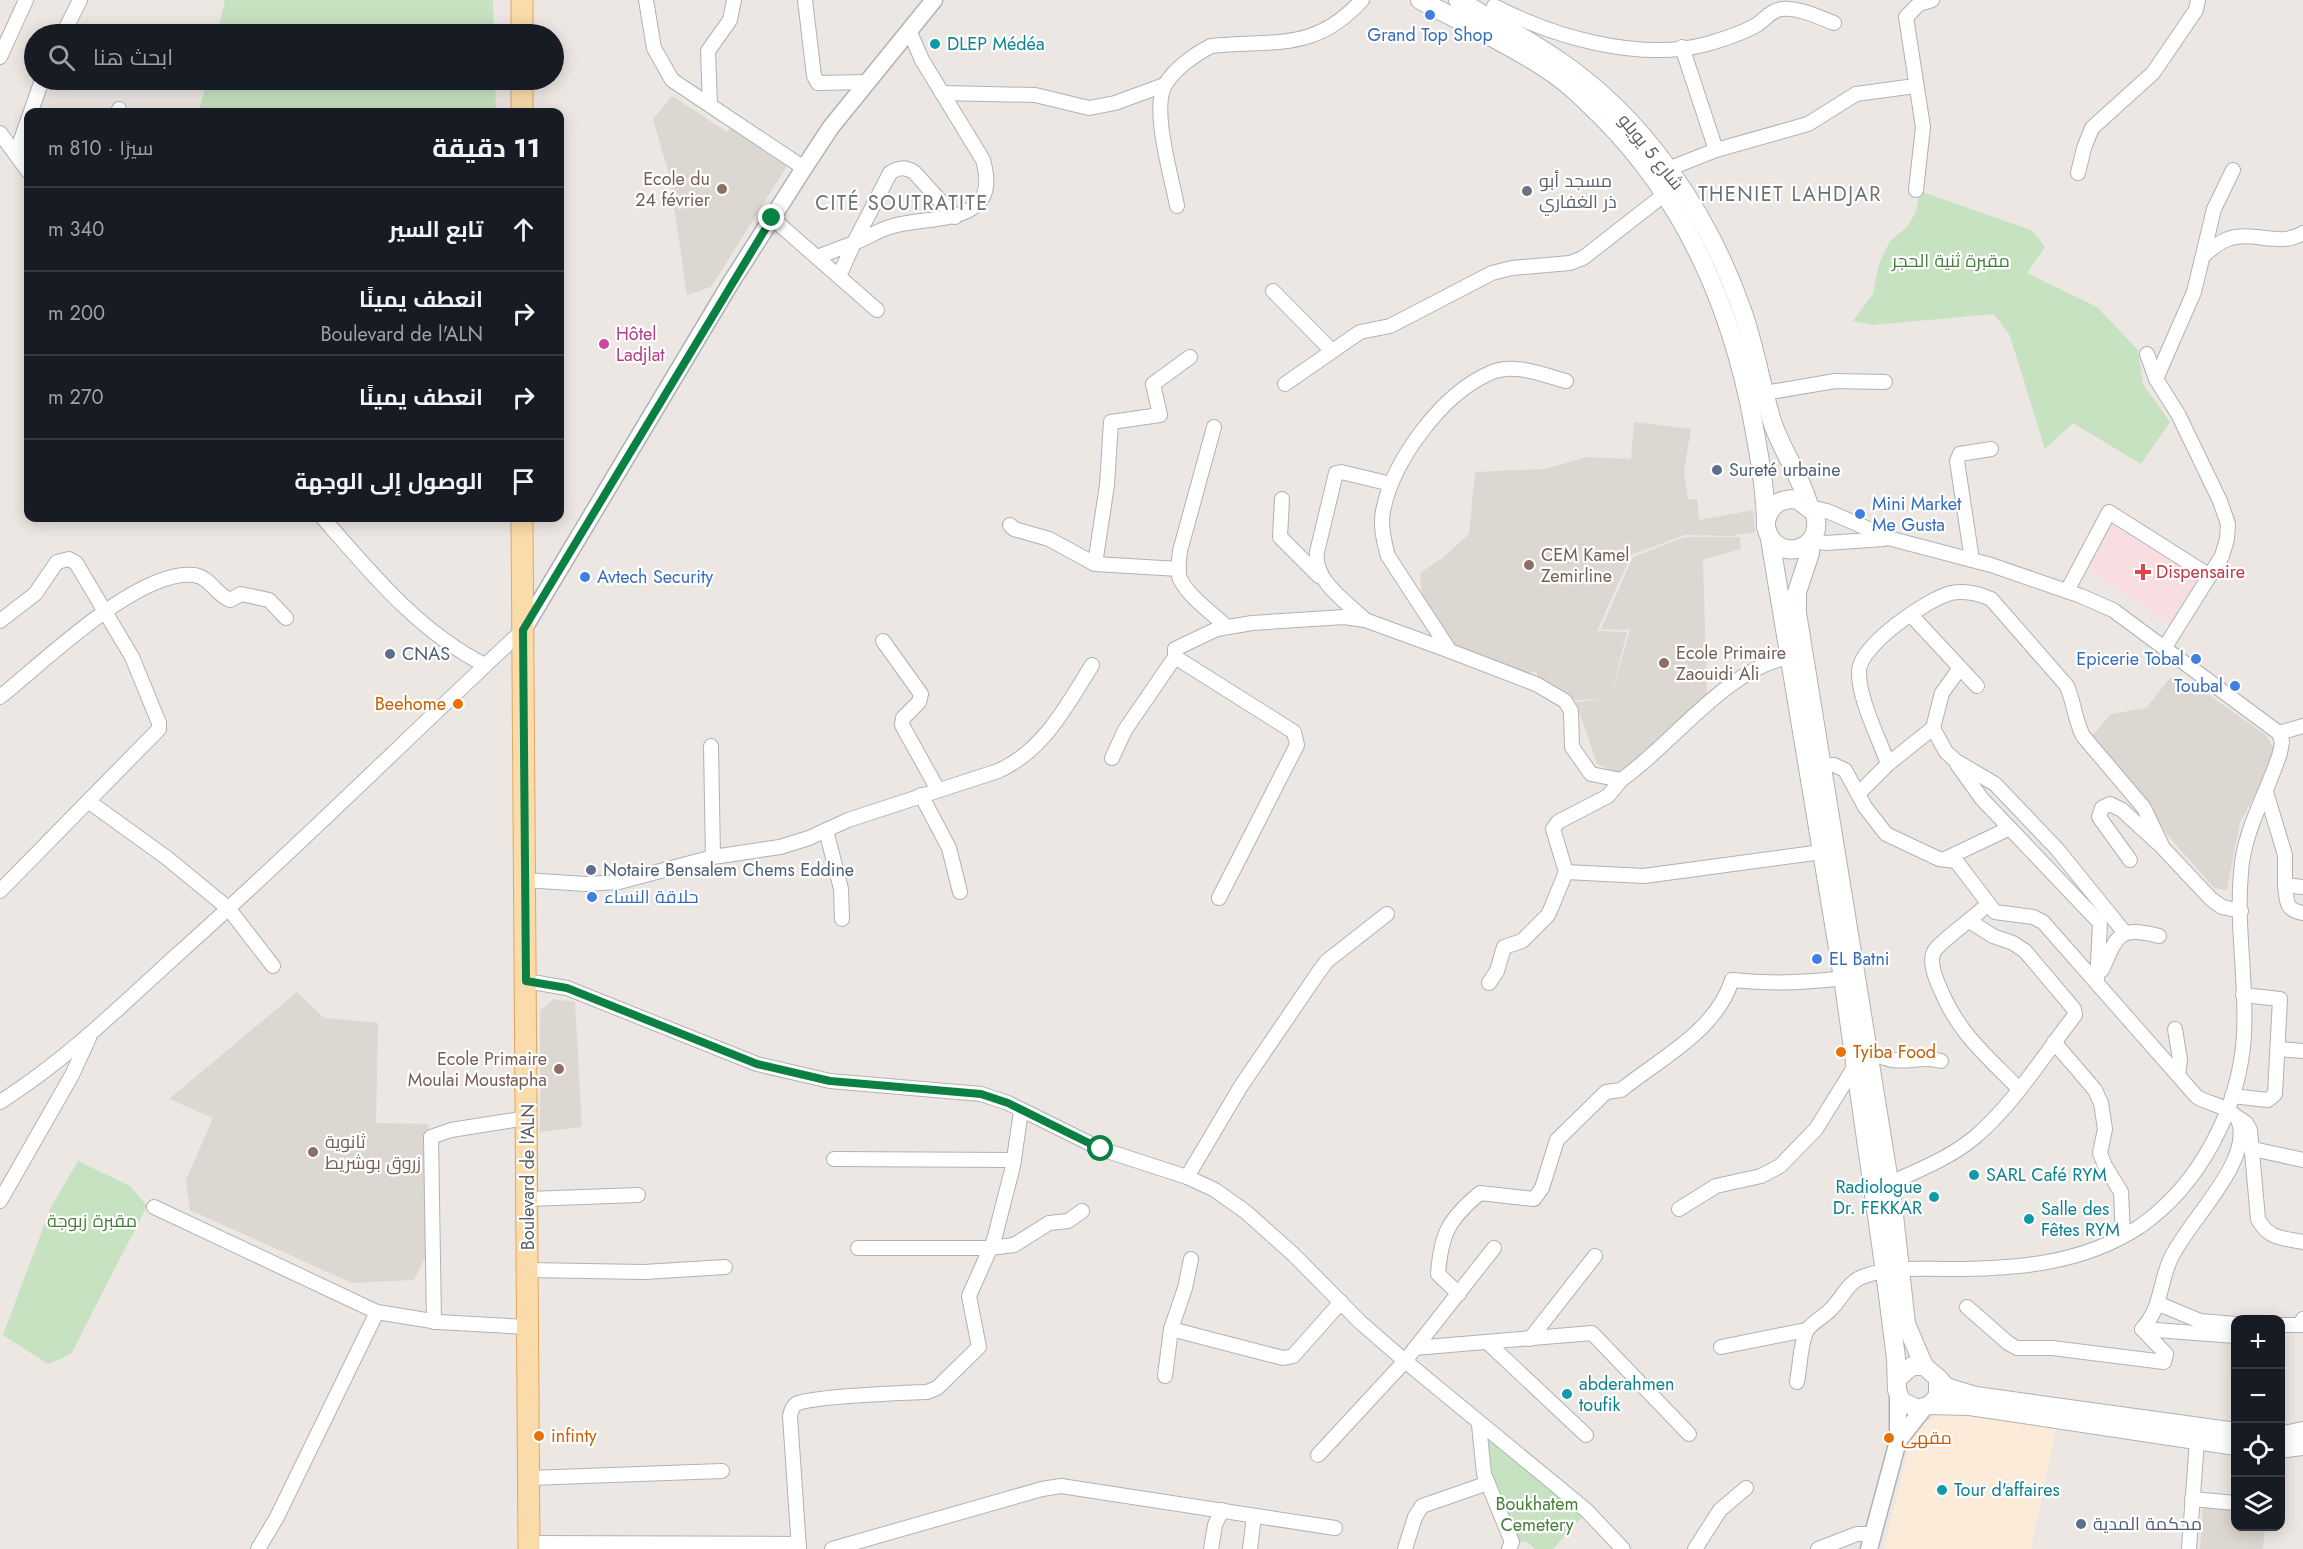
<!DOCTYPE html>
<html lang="ar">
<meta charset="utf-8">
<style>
body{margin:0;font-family:Jost,Cairo,sans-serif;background:#20242c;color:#f1f3f6;direction:rtl}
.controls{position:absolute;right:18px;bottom:18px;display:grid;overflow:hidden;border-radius:12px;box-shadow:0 3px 15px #0003}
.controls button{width:54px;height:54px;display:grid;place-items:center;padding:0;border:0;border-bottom:2px solid #363941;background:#171b24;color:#f1f3f6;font:30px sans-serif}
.stop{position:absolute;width:18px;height:18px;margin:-14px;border:4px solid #0b8043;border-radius:50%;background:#fff}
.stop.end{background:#0b8043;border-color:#fff;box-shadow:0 2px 6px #0008}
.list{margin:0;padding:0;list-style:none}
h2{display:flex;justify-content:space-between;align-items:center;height:78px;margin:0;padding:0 24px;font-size:26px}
h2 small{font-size:20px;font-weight:400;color:#9ea1a6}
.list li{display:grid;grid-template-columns:39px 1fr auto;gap:18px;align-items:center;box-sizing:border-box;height:84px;padding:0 24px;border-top:2px solid #363941}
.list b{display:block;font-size:22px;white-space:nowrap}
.list p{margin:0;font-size:20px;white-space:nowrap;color:#9ea1a6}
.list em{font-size:20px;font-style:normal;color:#9ea1a6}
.icon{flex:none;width:33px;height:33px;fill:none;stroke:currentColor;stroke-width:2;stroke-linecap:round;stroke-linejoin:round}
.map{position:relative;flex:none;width:2303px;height:1549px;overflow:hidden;direction:ltr}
.search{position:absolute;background:#171b24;box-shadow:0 3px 15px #0003;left:24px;top:24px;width:540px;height:66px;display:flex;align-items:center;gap:15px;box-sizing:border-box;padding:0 21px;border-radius:33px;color:#9ea1a6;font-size:22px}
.panel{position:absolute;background:#171b24;box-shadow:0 3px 15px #0003;left:24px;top:108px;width:540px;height:414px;border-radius:12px;direction:rtl}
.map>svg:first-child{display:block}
.commercial{fill:#fbebd8}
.education{fill:#dcd7d0}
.medical{fill:#f9dee1}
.green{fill:#c7e2c0}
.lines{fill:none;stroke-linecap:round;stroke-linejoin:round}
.minor-casing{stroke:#afb3b6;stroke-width:16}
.tertiary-casing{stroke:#afb3b6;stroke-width:19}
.secondary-casing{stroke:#aeb3b6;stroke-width:20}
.primary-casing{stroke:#e6a560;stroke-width:23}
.minor{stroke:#fff;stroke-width:14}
.tertiary{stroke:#fff;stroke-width:16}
.secondary{stroke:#fff;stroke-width:18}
.primary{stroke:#f9dcaa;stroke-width:21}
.route{stroke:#0b8043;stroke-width:8}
.shop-dot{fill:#3f7fe0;stroke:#fff;stroke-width:2}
.culture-dot{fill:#0f9aa8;stroke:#fff;stroke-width:2}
.education-dot{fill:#8d6e63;stroke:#fff;stroke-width:2}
.worship-dot{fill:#6b7280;stroke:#fff;stroke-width:2}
.hotel-dot{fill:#d1479c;stroke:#fff;stroke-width:2}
.service-dot{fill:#5c6f8a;stroke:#fff;stroke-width:2}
.health-dot{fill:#e0444e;stroke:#fff;stroke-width:2}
.food-dot{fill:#e8710a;stroke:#fff;stroke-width:2}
.labels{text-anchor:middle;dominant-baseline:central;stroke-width:4.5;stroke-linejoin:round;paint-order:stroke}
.shop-label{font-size:18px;fill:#366cbe;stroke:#fff;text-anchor:start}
.culture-label{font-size:18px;fill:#0d838f;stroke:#fff;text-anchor:start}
.street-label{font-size:18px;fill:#5a5f61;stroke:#fff}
.education-label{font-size:18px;fill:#785e54;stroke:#fff;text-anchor:start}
.worship-label{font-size:18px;fill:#5b616d;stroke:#fff;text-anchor:start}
.park-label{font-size:18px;fill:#45803a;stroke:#fff}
.hotel-label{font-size:18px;fill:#b23c85;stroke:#fff;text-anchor:start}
.service-label{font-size:18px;fill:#4e5e75;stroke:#fff;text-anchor:start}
.health-label{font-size:18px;fill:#be3a42;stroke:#fff;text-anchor:start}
.food-label{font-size:18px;fill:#c56008;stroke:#fff;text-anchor:start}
.neighbourhood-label{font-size:20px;letter-spacing:1.5px;fill:#6b7173;stroke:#fff}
</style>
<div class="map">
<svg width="2303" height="1549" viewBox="0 0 2303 1549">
<rect width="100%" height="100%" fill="#ece7e2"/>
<path class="commercial" d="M1948,1411L2056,1429L2031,1549H1884L1913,1429Z"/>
<g class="education">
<path d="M672,96L727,132L732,127L787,166L711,287L687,295L670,178L653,119Z"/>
<path d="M1634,422L1691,429L1684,472L1688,499H1697L1699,520L1753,510L1755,532L1732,536L1685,535L1631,555L1597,631L1627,632L1610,699L1630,630L1601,629L1633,557L1685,537H1740L1741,549L1703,560L1707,696L1637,762L1617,773L1597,764L1576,702L1606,699L1571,700L1542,683L1536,672L1517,674L1456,646L1423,610L1420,573L1444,557L1469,534L1475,472L1545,469L1587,457L1631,459Z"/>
<path d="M2171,677L2193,684L2266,735L2275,751L2274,762L2240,822L2227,890L2214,888L2159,825L2091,737L2111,714L2146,708Z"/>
<path d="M297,992L324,1018L378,1023L376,1123L428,1124L426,1256L414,1280L352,1283L190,1210L186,1180L213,1118L169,1099Z"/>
<path d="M553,999L575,1002L582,1127L540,1132V1011Z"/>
<path d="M2203,1506L2235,1508L2236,1526L2265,1527L2263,1549H2200Z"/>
</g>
<path class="medical" d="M2109,521L2202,577L2170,624L2084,567Z"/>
<g class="green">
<path d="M225,0H493L494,34H217Z"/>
<path d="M207,80H495L496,112H199Z"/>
<path d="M1920,191L2033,231L2045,247L2027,273L2097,307L2138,350L2143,384L2170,422L2141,464L2073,423L2045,449L2010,336L1994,314L1873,325L1853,321L1873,294L1879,264L1890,241L1907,227L1916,212Z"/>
<path d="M78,1161L130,1186L147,1206L71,1354L48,1364L3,1335L51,1207Z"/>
<path d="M1490,1439L1584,1515L1553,1549H1535L1526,1541L1519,1543L1490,1473L1486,1444Z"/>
</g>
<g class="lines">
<defs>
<g id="minor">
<path d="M646,0L654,48L672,80L804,168"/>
<path d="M805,0L814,76L818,83L867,82"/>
<path d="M1494,6C1554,37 1639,62 1707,44C1724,39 1744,33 1758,24C1766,18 1771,11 1781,9C1799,7 1818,17 1834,23"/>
<path d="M63,34L80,0"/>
<path d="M1682,47L1716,150"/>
<path d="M0,57L26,0"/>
<path d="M942,93L1035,95L1089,108L1115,103L1164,85"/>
<path d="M710,105L708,51L730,20L734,0"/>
<path d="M118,112L119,109"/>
<path d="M0,133L28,171"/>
<path d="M16,154L42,80"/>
<path d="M1668,169L1716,150L1808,124L1856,94L1915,86"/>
<path d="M2078,173L2084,148L2092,128L2153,73L2196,10L2198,0"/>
<path d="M1916,190L1923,127L1906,17L1919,4L1932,0"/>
<path d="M1177,206C1172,178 1151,109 1165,85C1174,69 1195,54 1211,46C1274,39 1314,53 1362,0"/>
<path d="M772,218L877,310"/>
<path d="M854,243C867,238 880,229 893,226C931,215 1003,227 983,160L922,60L909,30"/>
<path d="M854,243L890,173C899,167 905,167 914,172L955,217"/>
<path d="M2204,255C2211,249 2219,242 2228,239C2253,230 2280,248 2303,233"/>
<path d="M817,257L854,243L839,276"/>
<path d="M1273,291L1332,351"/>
<path d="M2147,354L2156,379L2178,414L2220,501L2228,524L2227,539L2222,556L2165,647"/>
<path d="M2156,379L2194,292L2214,209L2233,170"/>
<path d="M1566,381C1543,375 1514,362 1490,373C1442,394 1393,460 1383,511C1380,526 1384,542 1388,556L1450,651L1536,684L1565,701L1571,711L1572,747L1591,774L1621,780C1674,743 1724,670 1789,657"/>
<path d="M1285,384L1360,332L1390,326L1492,273L1512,268L1570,263L1583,258L1665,194"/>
<path d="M1765,393L1835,381L1885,382"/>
<path d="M1214,427L1180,551C1179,560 1177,571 1180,579C1189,597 1213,614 1227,627"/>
<path d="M1282,499L1280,537L1319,576"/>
<path d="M1810,507L1827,511L1892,539L1991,565L2081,596L2113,610L2279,733"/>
<path d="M323,518C371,573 419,632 485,665"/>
<path d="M1010,525L1014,529L1049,539L1095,564L1179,569"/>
<path d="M1810,541L1826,543L1884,539"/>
<path d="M1972,560L1957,461L1960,454L1991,449"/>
<path d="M1095,564L1107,485L1111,422L1160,415L1153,384L1190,357"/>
<path d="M2067,591L2109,512L2210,576"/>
<path d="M1911,615L1977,686"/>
<path d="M1365,620C1346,601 1313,581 1317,552L1336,473L1341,472L1391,484"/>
<path d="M0,621L35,594L57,562L69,559L76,563L132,657L159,723V729L0,891"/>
<path d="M883,641L921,694L919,702L903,718L902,725L938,790"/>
<path d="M0,697C43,663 139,568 194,575C210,577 215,594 230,600L241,594L269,600L286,618"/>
<path d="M1933,728L1942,693L1960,668"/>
<path d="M711,746L713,857"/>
<path d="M1112,758L1125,730L1175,657"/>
<path d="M1888,764C1879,738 1858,698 1859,671C1860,645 1927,599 1951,593C1966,590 1978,593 1991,599L2067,686C2074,703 2075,720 2083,736L2144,808L2163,848L2211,899L2222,907L2241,911"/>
<path d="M1957,764L1982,799L2100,923L2097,982"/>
<path d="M1824,765H1834L1845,770L1865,807L1886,834L1939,859L1956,861L1995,912L2033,917L2043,922L2197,1097C2212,1106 2236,1106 2240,1126C2248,1166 2187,1223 2171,1258C2159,1283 2162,1308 2142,1329L2166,1354L2164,1362L2052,1348H2017L2008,1343L1967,1307"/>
<path d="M2266,792L2285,855V885L2303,887"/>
<path d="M1858,794L1888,764L1933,728L1946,752L1956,761L1995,784L2057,849L2125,933"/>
<path d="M921,795L949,848L960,892"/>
<path d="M88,801L167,858L229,909L273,966"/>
<path d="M826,830L841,889L842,919"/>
<path d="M1947,858L2010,828"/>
<path d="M2130,860L2099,817L2102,808L2110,804L2122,810L2159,844"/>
<path d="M1566,872L1644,876L1822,852"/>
<path d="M525,880L585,884L619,882L713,857L780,847L809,838L848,820L998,771C1043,751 1067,706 1092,665"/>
<path d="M2285,885C2287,901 2285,910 2303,913"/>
<path d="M1219,898L1297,745L1294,732L1175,657V649L1217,629L1252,623L1344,617L1365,620L1450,651"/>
<path d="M1988,904C1975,917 1943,939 1935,950C1928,960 1935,977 1939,986C1958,1033 1984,1053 2018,1088"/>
<path d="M2102,970C2117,936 2118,925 2159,936"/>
<path d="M526,981L567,988L757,1064L830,1081L981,1094L1008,1103L1101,1149L1187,1177L1215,1190L1246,1212L1294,1255L1360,1322L1405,1361L1586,1510L1623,1549"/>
<path d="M1489,983L1497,971L1504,947L1522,941L1548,915L1552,906L1566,872L1553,829L1558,822L1608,796L1621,780"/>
<path d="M2175,1029L2180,1060L2178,1075"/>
<path d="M2054,1042L2095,1090L2101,1103L2105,1129L2100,1153L2105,1166L2121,1192L2123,1235"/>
<path d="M2278,1049L2303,1051"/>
<path d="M1869,1053C1878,1055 1885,1059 1893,1060C1910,1063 1924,1055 1941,1061"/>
<path d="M2232,1096L2268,1100L2275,1094L2280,999L2243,995"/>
<path d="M0,1102C65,1061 121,1006 178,954C296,849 407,738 523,630"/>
<path d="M2237,1117L2246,1123L2250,1130L2258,1219C2268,1239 2283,1238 2303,1242"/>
<path d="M2253,1149L2303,1160"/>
<path d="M834,1159L1014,1160"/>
<path d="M1187,1177L1241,1086L1318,973L1327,961L1387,914"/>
<path d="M1890,1183C1919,1170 1950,1158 1975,1137C2014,1104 2044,1055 2075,1015L2074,1009L2025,951L2013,943L1993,936L1971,922"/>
<path d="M528,1199L638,1195"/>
<path d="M0,1201L72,1075L89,1038"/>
<path d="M154,1207L377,1312L438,1322L528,1327"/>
<path d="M1679,1209L1716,1186L1761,1176L1780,1166L1816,1129L1855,1066"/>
<path d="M858,1248H990L1014,1245L1049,1223L1068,1221L1082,1211"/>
<path d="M528,1270L644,1272L725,1267"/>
<path d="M1459,1294L1438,1274C1441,1233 1449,1219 1480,1193L1534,1199L1542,1188L1557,1140L1606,1092L1621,1090C1661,1058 1716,1031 1732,980C1770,984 1805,983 1843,978"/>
<path d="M2159,1304L2200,1321L2236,1324"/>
<path d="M434,1322L431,1137L451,1130L527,1118"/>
<path d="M2280,1325H2302L2303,1319"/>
<path d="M1171,1329L1283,1358L1293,1356L1341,1302"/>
<path d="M2142,1329L2236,1336"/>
<path d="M1530,1339L1595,1256"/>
<path d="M1487,1342L1586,1435"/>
<path d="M1721,1347L1806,1330"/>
<path d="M1415,1348L1592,1333L1689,1434"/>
<path d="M1165,1376L1171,1329L1185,1288L1191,1259"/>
<path d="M1797,1382C1800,1367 1800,1346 1806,1332C1810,1323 1824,1317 1830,1310C1841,1300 1848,1282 1862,1277C1891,1266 1921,1269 1950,1269C2016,1269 2082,1264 2139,1227C2200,1185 2239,1109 2244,1036C2247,982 2236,927 2241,872C2244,829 2267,794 2280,753L2282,742L2279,733L2303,726"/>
<path d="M1479,1425L1484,1474L1512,1542L1509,1549"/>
<path d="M1318,1455L1405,1361L1494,1248"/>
<path d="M529,1478L722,1471"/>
<path d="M2192,1499L2236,1503"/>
<path d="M529,1543L799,1544"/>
<path d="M258,1549L277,1517L377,1312"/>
<path d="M799,1549L790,1416C791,1411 792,1407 796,1404C812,1396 904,1393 927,1392L937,1388L979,1347L969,1296L994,1240L1013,1166L1021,1111"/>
<path d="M832,1549L1042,1489L1061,1486L1335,1528"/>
<path d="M1211,1549L1215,1525L1222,1510"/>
<path d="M1250,1549L1254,1516"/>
<path d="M1405,1549L1415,1517L1422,1506L1488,1483"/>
<path d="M1695,1549L1720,1510L1746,1488"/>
<path d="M1818,1549L1857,1534H1873"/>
<path d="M2189,1549L2197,1441"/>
</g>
<g id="tertiary">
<path d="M523,630L730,284L804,168L831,127L934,0"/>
<path d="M1898,1441L1924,1408"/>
<path d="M1869,1549L1898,1441V1396"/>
</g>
<g id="secondary">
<path d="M1420,0C1461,22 1510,44 1548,70C1568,83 1586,101 1603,118C1687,203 1733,311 1754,427C1760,460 1766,494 1766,527C1775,566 1828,550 1814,512L1798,500C1782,497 1770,505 1766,521"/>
<path d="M1458,0C1490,19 1524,37 1555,58C1644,117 1709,214 1743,313C1755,348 1761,384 1771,418C1780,449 1801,475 1809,506"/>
<path d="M1770,539L1843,978L1885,1272L1896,1358L1897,1390L1901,1401L1918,1409L1930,1405L1938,1396V1378L1924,1366H1912L1898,1378"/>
<path d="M1810,542V553L1797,592V613L1893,1206L1906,1324L1924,1366"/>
<path d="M1938,1378L1946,1387L1976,1396L2236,1432"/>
<path d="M1930,1405L1970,1406L2236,1446"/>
<path d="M2280,1436L2303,1431"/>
<path d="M2280,1449L2303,1446"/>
</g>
<g id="primary">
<path d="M522,34V0"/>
<path d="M522,112V80"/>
<path d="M522,518L529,1549"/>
</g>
</defs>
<use href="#minor" class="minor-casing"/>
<use href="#tertiary" class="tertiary-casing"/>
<use href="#secondary" class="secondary-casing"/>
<use href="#primary" class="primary-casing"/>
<use href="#minor" class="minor"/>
<use href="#tertiary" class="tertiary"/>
<use href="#secondary" class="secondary"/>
<use href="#primary" class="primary"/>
</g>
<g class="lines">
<path class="route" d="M772,218L523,630L526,981L567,988L757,1064L830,1081L981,1094L1008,1103L1101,1149"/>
</g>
<g class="shop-dot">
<circle cx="1430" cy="15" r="6"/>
<circle cx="1860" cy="514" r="6"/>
<circle cx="585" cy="577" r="6"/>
<circle cx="2196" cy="659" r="6"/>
<circle cx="2235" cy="686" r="6"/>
<circle cx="592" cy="897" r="6"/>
<circle cx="1817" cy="959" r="6"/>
</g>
<g class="culture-dot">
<circle cx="935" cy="44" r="6"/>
<circle cx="1974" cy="1175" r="6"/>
<circle cx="1934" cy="1197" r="6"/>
<circle cx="2029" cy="1219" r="6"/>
<circle cx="1567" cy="1394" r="6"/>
<circle cx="1942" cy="1490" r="6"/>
</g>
<g class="education-dot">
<circle cx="722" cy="189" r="6"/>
<circle cx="1529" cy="565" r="6"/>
<circle cx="1664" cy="663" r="6"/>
<circle cx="559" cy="1069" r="6"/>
<circle cx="313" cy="1152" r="6"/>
</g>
<circle class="worship-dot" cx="1527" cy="191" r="6"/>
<circle class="hotel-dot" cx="604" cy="344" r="6"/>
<g class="service-dot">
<circle cx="1717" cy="470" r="6"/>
<circle cx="390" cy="654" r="6"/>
<circle cx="591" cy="870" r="6"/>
<circle cx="2081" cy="1524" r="6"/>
</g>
<path class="health-dot" d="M2140 563h6v6h6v6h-6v6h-6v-6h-6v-6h6z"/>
<g class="food-dot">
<circle cx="458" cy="704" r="6"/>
<circle cx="1841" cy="1052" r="6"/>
<circle cx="539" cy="1436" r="6"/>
<circle cx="1889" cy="1438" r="6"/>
</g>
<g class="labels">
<g class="shop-label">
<text x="1430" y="35" text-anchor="middle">Grand Top Shop</text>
<text x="1872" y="504">Mini Market<tspan x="1872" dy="21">Me Gusta</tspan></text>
<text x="597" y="577">Avtech Security</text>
<text x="2184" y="659" text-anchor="end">Epicerie Tobal</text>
<text x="2223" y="686" text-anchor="end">Toubal</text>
<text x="604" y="897">حلاقة النساء</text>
<text x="1829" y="959">EL Batni</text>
</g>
<g class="culture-label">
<text x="947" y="44">DLEP Médéa</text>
<text x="1986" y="1175">SARL Café RYM</text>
<text x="1922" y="1187" text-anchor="end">Radiologue<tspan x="1922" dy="21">Dr. FEKKAR</tspan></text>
<text x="2041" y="1209">Salle des<tspan x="2041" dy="21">Fêtes RYM</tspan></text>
<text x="1579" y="1384">abderahmen<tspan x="1579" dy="21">toufik</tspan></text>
<text x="1954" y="1490">Tour d'affaires</text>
</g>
<g class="street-label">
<text transform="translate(1651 152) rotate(51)">شارع 5 يويلو</text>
<text transform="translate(528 1177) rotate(-90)">Boulevard de l'ALN</text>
</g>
<g class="education-label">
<text x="710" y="179" text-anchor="end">Ecole du<tspan x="710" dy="21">24 février</tspan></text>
<text x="1541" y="555">CEM Kamel<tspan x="1541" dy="21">Zemirline</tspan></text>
<text x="1676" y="653">Ecole Primaire<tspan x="1676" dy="21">Zaouidi Ali</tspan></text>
<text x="547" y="1059" text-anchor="end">Ecole Primaire<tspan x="547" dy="21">Moulai Moustapha</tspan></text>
<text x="325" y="1142">ثانوية<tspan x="325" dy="21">زروق بوشريط</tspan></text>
</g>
<g class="worship-label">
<text x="1539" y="181">مسجد أبو<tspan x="1539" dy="21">ذر الغفاري</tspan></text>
</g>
<g class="park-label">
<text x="1951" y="261">مقبرة ثنية الحجر</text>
<text x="92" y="1221">مقبرة زبوجة</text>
<text x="1537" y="1504">Boukhatem<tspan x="1537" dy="21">Cemetery</tspan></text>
</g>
<g class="hotel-label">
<text x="616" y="334">Hôtel<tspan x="616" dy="21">Ladjlat</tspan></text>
</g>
<g class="service-label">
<text x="1729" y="470">Sureté urbaine</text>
<text x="402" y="654">CNAS</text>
<text x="603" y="870">Notaire Bensalem Chems Eddine</text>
<text x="2093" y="1524">محكمة المدية</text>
</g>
<g class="health-label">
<text x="2156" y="572">Dispensaire</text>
</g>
<g class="food-label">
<text x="446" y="704" text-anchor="end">Beehome</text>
<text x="1853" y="1052">Tyiba Food</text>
<text x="551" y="1436">infinty</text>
<text x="1901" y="1438">مقهى</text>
</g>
<g class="neighbourhood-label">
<text x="1790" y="194">THENIET LAHDJAR</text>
<text x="902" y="203">CITÉ SOUTRATITE</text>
</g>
</g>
</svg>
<div class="controls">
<button>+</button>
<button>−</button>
<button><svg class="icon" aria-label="locate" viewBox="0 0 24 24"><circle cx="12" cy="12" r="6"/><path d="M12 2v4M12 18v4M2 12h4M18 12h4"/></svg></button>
<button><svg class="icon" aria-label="layers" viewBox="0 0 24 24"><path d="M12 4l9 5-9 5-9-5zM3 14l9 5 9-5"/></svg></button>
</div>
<div class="stop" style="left:1101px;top:1149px"></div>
<div class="stop end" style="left:772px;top:218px"></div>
<div class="search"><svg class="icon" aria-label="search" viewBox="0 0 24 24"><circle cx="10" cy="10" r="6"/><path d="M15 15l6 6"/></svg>ابحث هنا</div>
<section class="panel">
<h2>11 دقيقة<small>سيرًا · 810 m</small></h2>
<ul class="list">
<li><svg class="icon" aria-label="ahead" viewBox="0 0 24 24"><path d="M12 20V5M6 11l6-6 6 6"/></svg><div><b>تابع السير</b></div><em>340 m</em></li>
<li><svg class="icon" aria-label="right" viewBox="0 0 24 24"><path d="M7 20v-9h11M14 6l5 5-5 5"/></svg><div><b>انعطف يمينًا</b><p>Boulevard de l'ALN</p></div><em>200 m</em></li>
<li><svg class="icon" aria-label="right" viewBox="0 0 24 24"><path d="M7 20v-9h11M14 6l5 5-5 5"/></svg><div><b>انعطف يمينًا</b></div><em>270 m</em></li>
<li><svg class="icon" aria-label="arrive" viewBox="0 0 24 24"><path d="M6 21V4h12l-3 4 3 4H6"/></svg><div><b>الوصول إلى الوجهة</b></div></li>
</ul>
</section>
</div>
